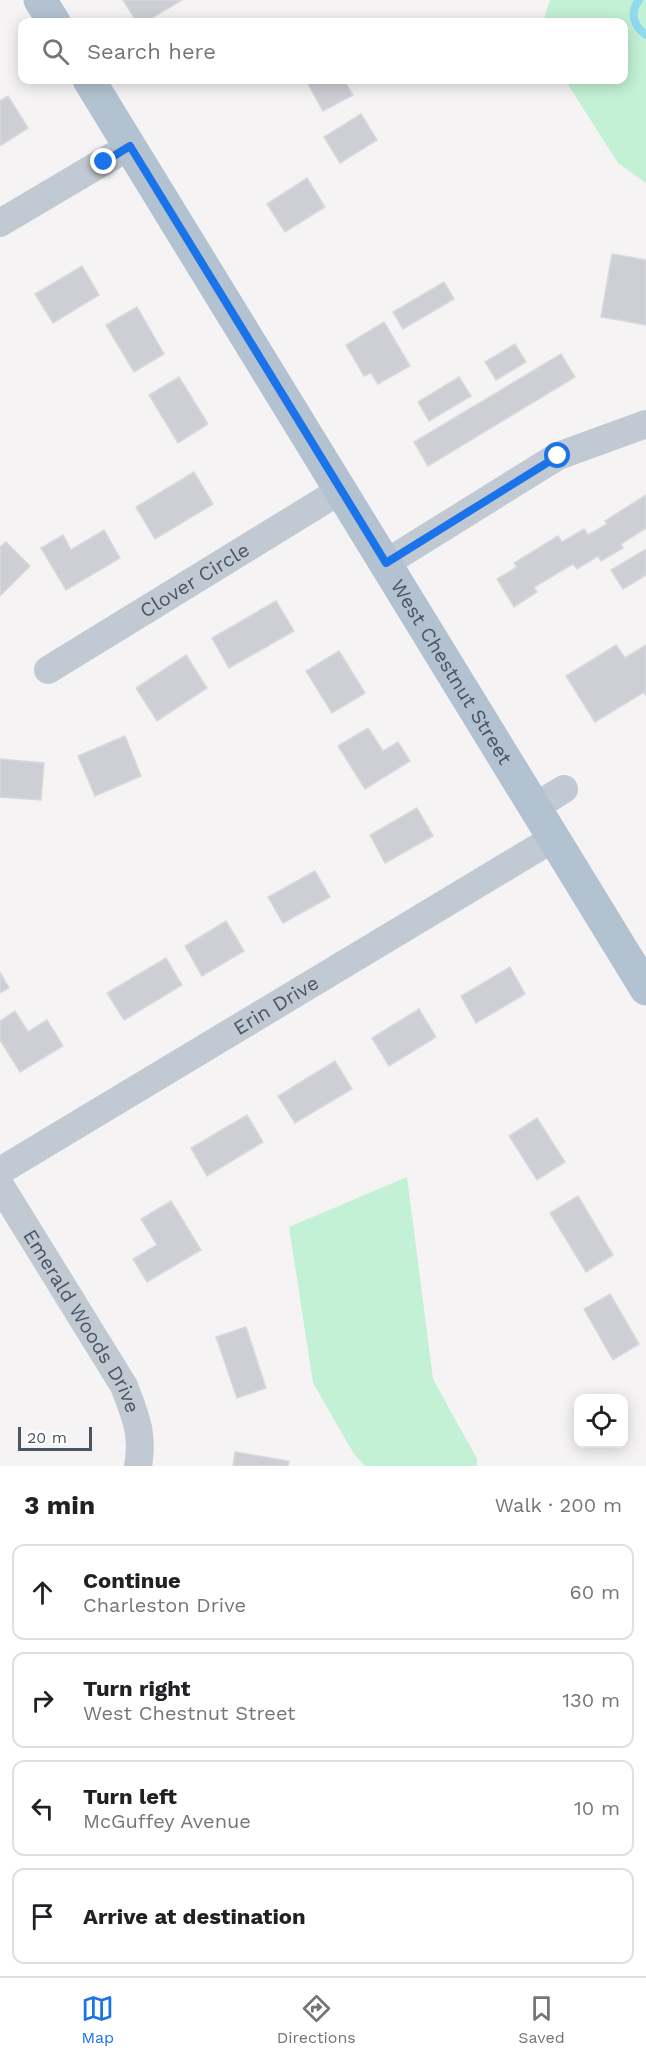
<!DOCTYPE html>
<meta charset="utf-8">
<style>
body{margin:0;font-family:"Work Sans",sans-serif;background:#f2f2f2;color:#202124}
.controls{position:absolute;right:18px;bottom:18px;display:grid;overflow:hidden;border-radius:12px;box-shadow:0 3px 15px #0003}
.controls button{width:54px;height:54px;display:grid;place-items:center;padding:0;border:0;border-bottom:2px solid #e0e0e0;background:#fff;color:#202124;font:30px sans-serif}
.scale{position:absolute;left:18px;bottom:15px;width:74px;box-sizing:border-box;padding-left:6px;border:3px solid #4a5661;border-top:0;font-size:16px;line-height:21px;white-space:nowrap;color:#4a5661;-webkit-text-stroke:4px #fff;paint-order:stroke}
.stop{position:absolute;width:18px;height:18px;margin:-14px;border:4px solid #1a73e8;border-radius:50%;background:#fff}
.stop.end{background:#1a73e8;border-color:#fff;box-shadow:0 2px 6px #0008}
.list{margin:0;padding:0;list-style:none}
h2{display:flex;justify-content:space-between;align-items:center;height:78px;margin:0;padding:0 24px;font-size:26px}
h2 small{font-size:20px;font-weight:400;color:#757577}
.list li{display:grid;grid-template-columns:39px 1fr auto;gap:18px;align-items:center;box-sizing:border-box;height:96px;margin:0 12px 12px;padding:0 12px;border:2px solid #e0e0e0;border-radius:12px}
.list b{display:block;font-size:22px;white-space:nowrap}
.list p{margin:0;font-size:20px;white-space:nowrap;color:#757577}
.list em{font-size:20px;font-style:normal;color:#757577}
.icon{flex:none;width:33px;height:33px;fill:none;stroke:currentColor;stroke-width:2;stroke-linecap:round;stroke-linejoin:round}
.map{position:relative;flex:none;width:646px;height:1466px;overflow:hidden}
.search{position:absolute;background:#fff;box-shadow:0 3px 15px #0003;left:18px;right:18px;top:18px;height:66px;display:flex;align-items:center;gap:15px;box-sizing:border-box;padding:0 21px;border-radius:12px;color:#757577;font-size:22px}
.sheet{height:510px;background:#fff}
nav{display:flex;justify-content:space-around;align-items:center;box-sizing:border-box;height:84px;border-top:2px solid #e0e0e0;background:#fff;font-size:16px;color:#757577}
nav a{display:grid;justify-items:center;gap:3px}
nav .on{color:#1a73e8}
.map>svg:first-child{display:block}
.green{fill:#c3f1d5}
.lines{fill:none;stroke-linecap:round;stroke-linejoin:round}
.stream{stroke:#90daee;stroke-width:8}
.building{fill:#cdcfd5;stroke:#d7d9de;stroke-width:1.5}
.minor{stroke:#c1cad2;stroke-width:28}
.major{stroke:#b3c2d1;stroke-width:33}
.route{stroke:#1a73e8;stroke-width:8}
.labels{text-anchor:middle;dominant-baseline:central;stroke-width:5;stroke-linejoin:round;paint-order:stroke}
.street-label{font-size:20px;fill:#4a5661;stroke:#fff}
</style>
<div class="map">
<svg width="646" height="1466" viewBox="0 0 646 1466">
<rect width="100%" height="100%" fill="#f5f3f3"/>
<g class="green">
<path d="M550,0H646V183L618,163L565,80H624V22H545L544,19Z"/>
<path d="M407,1177L433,1379L477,1459V1466H365L354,1454L313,1383L289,1227Z"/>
</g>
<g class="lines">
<path class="stream" d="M639,0C629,13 634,26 646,35"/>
</g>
<g class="building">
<path d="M123,0H182L145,22H137Z"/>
<path d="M309,80H344L353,95L323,111L308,84L310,82Z"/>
<path d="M8,96L28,128L0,146V101Z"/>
<path d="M361,114L377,140L340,163L324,137Z"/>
<path d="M307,178L325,207L285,232L267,204Z"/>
<path d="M612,254L646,260V325L601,317Z"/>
<path d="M82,266L99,295L53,323L35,294Z"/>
<path d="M444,282L454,299L403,329L393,312Z"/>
<path d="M137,307L164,354L134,372L106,325Z"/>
<path d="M384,322L410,366L378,384L371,373L364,376L346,345Z"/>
<path d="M515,344L526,362L496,380L485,362Z"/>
<path d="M561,354L575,377L428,466L414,442Z"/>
<path d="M179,377L208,424L178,443L149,395Z"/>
<path d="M459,377L471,396L429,421L418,402Z"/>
<path d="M194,472L213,504L155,539L136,507Z"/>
<path d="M646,495V528L621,544L623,548L601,561L598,556L577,569L573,564L534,587L537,592L514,607L497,579L517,567L514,563L558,536L562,542L584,529L588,535L607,524L605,521Z"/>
<path d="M104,530L120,558L66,590L41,548L63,535L71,550Z"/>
<path d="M6,542L30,566L0,596V547Z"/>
<path d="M646,549V575L623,589L611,570Z"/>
<path d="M276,601L294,631L229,668L212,638Z"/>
<path d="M616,645L625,658L646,645V696L644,692L595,722L566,676Z"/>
<path d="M339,651L365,693L332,713L306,671Z"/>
<path d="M186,655L207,688L157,721L136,688Z"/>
<path d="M368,728L383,751L398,742L410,761L365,789L338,746Z"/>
<path d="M125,736L141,776L95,796L78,756Z"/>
<path d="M0,759L44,763L41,800L0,797Z"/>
<path d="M417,808L433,836L385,863L370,835Z"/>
<path d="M315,871L330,897L283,923L268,897Z"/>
<path d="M226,921L244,951L202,976L185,946Z"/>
<path d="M166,958L182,985L124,1020L107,993Z"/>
<path d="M510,967L525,994L476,1023L461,996Z"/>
<path d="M0,972L9,988L0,993Z"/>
<path d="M419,1009L436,1037L389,1066L372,1038Z"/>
<path d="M15,1011L28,1032L47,1020L63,1046L20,1072L0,1040V1021Z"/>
<path d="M335,1061L352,1089L295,1123L278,1096Z"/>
<path d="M247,1115L263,1142L207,1176L191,1148Z"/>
<path d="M537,1118L565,1162L537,1180L509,1136Z"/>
<path d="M578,1196L613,1255L586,1272L550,1213Z"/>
<path d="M171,1201L201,1250L147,1282L133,1259L157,1245L141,1219Z"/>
<path d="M610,1294L639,1344L613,1360L584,1309Z"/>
<path d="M246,1327L266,1388L237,1398L216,1337Z"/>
<path d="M235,1452L289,1461L288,1466H233Z"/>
</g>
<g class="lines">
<g class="minor">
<path d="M0,223L130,146"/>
<path d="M386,563L558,456L646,424"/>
<path id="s1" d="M48,670L341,490"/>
<path d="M535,807L564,789"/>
<path id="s2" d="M0,1171L554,838"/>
<path id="s3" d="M0,1185L124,1386C135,1415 144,1434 138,1466"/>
</g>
<g class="major">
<path d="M40,0L54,22"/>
<path id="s4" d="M89,80L646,989"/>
</g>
</g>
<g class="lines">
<path class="route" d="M104,162L130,146L386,563L558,456"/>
</g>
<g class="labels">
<g class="street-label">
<text stroke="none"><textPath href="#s1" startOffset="172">Clover Circle</textPath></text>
<text stroke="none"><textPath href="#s4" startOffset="694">West Chestnut Street</textPath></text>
<text stroke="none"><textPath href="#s2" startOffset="322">Erin Drive</textPath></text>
<text stroke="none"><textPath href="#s3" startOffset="159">Emerald Woods Drive</textPath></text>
</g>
</g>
</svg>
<div class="controls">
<button><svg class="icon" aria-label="locate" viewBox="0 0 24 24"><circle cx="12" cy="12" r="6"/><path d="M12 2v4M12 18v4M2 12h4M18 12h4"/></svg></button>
</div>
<div class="scale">20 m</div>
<div class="stop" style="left:558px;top:456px"></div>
<div class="stop end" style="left:104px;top:162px"></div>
<div class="search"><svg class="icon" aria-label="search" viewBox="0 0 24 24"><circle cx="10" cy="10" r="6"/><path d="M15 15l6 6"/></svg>Search here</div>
</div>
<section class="sheet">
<h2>3 min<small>Walk · 200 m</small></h2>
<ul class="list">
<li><svg class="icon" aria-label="ahead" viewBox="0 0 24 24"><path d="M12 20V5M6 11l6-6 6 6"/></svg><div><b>Continue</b><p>Charleston Drive</p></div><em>60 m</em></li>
<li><svg class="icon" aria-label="right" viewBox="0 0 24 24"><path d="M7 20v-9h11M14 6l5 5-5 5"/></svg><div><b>Turn right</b><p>West Chestnut Street</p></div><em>130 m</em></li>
<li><svg class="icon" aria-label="left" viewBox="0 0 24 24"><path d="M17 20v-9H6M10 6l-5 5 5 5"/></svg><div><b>Turn left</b><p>McGuffey Avenue</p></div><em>10 m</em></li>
<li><svg class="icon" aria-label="arrive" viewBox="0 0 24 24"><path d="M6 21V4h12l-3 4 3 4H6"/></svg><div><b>Arrive at destination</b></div></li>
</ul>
</section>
<nav>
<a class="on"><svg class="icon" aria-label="map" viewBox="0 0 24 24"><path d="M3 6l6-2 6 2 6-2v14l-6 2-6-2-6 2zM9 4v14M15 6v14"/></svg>Map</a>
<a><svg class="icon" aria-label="directions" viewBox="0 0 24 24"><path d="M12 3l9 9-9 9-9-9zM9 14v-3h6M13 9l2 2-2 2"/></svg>Directions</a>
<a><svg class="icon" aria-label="saved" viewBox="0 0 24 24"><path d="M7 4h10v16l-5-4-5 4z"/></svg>Saved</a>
</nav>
